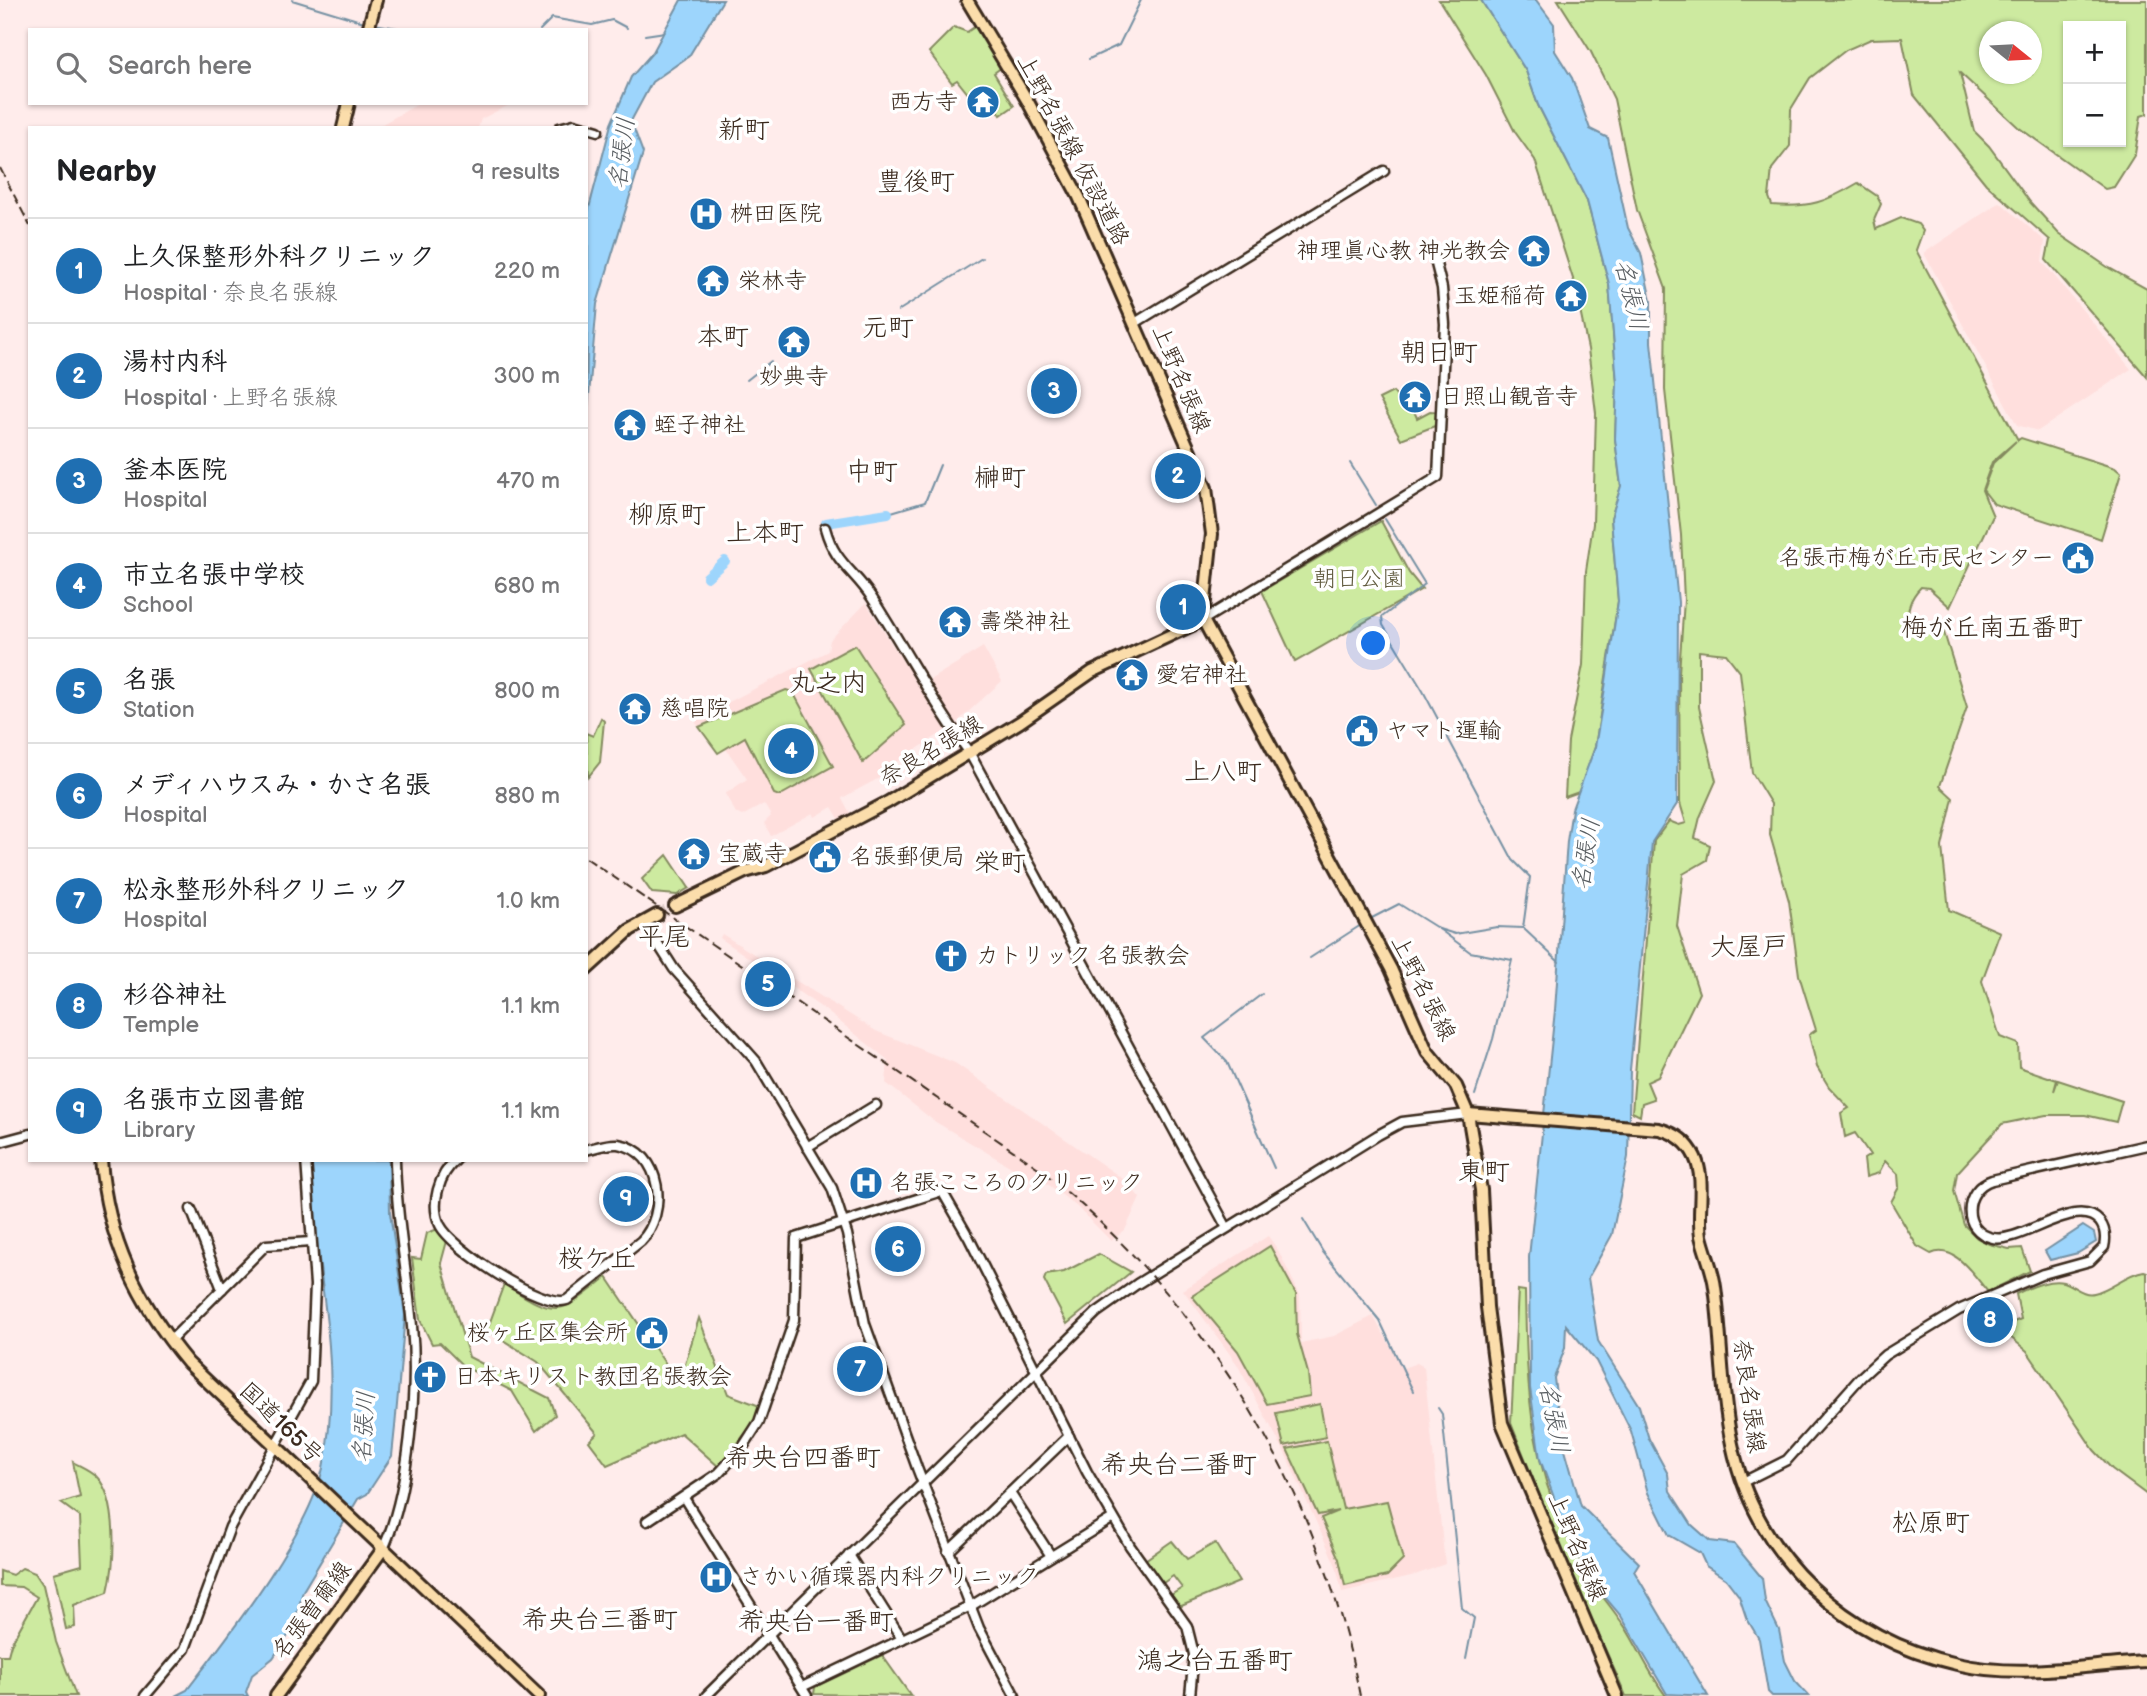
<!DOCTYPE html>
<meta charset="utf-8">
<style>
body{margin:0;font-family:"Balsamiq Sans","Klee One",sans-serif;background:#f2f2f2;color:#202124}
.controls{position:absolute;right:21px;top:21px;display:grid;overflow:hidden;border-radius:0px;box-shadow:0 2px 5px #0004}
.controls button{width:63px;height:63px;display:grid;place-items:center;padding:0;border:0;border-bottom:2px solid #e0e0e0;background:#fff;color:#202124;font:35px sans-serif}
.compass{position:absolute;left:1979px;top:21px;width:63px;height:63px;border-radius:50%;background:#fff;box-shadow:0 2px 5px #0004;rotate:108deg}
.you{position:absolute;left:1374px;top:644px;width:24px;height:24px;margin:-18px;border:5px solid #fff;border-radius:50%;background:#1a73e8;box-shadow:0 0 0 10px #1a73e833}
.badge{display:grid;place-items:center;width:46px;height:46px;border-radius:50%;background:#1f6fb2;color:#fff;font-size:23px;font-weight:700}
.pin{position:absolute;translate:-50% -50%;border:4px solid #fff;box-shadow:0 2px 7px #0006}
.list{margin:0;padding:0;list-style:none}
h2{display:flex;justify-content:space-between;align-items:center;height:91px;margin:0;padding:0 28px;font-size:30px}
h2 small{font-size:23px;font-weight:400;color:#757577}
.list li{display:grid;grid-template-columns:46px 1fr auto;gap:21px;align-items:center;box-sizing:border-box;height:105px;padding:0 28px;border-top:2px solid #e0e0e0}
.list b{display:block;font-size:26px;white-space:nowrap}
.list p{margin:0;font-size:23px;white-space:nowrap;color:#757577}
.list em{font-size:23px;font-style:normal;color:#757577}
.icon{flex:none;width:38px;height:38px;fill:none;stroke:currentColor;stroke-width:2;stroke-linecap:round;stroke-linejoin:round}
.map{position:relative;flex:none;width:2147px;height:1696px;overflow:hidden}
.search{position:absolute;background:#fff;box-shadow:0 2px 5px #0004;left:28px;top:28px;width:560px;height:77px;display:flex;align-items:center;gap:18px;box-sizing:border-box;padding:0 24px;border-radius:0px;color:#757577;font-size:26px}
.panel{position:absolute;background:#fff;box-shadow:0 2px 5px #0004;left:28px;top:126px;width:560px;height:1036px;border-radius:0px}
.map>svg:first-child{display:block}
.built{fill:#ffdfdd}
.green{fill:#cdeaa0;stroke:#848a5f;stroke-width:2;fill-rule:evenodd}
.water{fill:#9dd5fc;stroke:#7691a3;stroke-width:2}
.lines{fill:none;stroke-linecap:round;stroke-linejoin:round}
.stream{stroke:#7691a3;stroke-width:2}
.river{stroke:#9dd5fc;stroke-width:10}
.primary-tunnel{stroke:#d8c5c2;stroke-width:10;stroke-dasharray:10 5;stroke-linecap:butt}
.tertiary-casing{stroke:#3b2a1e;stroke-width:13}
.primary-casing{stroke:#3b2a1e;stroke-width:16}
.trunk-casing{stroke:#3b2a1e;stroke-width:16}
.tertiary{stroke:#fff;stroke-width:8}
.primary{stroke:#fbddab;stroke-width:10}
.trunk{stroke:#fbddab;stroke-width:10}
.rail{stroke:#3b2a1e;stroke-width:2;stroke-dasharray:10 5;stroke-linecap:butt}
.labels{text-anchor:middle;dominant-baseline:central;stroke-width:7;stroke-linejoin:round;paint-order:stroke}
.poi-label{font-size:23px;fill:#3b2a1e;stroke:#fff;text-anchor:start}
.street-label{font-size:23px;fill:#3b2a1e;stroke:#fff}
.park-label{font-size:23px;fill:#605a3e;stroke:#fff}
.water-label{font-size:24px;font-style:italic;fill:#585d61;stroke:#fff}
.quarter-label{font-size:26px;fill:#3b2a1e;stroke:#fff}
</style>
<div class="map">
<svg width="2147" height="1696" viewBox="0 0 2147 1696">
<rect width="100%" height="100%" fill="#ffeceb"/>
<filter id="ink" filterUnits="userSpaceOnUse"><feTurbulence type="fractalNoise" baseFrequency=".0143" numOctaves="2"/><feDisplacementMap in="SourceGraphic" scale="14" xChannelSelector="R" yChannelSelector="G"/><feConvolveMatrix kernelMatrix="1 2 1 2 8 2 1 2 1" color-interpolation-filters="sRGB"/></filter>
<g filter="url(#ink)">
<g class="built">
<path d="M420,103H508L509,105L481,119L478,128H375Z"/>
<path d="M2000,202L2045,241L2042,261L2131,369L2038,431L2017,425L1924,253Z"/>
<path d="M866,603L946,730L882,772L883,776L842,798L851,815L840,820L832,807L815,817L813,813L771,836L764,823L771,816L764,804L742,816L736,813L725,794L747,779L726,749L718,753L696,723L698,718L828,651L830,640Z"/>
<path d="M983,647L1002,681L955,724L928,681Z"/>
<path d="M722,934L876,1031L955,1063L1126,1181L1140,1198L1125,1230L1111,1241L1076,1206L1039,1177L1035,1181L934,1121L886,1083L888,1060L825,1010L720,938Z"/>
<path d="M1268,1236L1278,1250L1300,1295L1301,1343L1334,1336L1373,1316L1403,1368L1417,1363L1424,1367L1445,1564L1415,1575L1342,1592L1336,1566L1284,1451L1237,1364L1183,1290Z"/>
</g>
<g class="green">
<path d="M1439,0H1481L1526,71L1538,105L1587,201L1609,284L1617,383L1615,439L1621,486L1611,518L1618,601L1595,747L1579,792L1565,797L1568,741L1583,665L1586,571L1593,524L1596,413L1588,349L1574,282L1535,160L1515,132L1486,75Z"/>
<path d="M1558,0H2147V114L2141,116L2135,154L2114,187L2105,189L2018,127L1960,73L1974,131L1989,146L2030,202L2059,234L2109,268L2147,289V377L2046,260L2050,240L1986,184L1914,95L1902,38L1871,39L1846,50L1810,78L1791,109L1790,146L1772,169L1769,197L1772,205C1810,208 1826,202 1858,183L1877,196L1881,204L1874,220L1876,229L1901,218L1918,224L1923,231L1916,250L2018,440L2021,438L2115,468L2121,473L2101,539L2093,536L1994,504L1983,490L1993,463L2016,441L1992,462L1982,490L1993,516L1950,607L1929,588L1921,587C1897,611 1909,640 1942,626L1967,707L1940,786L1953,798L1942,847L1949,910L2000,932L1982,981L2000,1037L2018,1044L2019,1067L2057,1080L2054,1091L2058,1080L2122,1101L2116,1122L2085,1115H2046L2002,1124L1957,1173L1954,1191L1964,1225L1977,1238L1989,1244L2009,1249L2022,1248L2030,1271L1988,1292C1974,1276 1955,1243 1931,1254L1917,1246L1891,1202L1899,1187L1898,1174L1885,1161L1879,1173L1866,1177L1864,1159L1870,1155L1855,1133L1845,1137L1841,1113L1849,1108L1829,1087L1817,1067L1809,1035L1816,1030L1799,975L1789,901L1770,835L1771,804L1752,773L1740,672L1726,654L1699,651V707L1716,781L1700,817L1695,838L1710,845L1707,860L1683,874L1677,926L1699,993L1658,1077L1647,1082L1654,1099L1642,1103L1640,1116L1632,1112L1654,841L1669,821L1679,825L1686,823L1680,803L1679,673L1684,600L1681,535L1665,390L1666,289L1637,210L1614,99L1591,52ZM2068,26H2121V142H2068ZM1990,32H2032V74H1990Z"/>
<path d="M976,26L1002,67L994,73L1014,106L1001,115L985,87L969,95L957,80L952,83L929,52L954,27L967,32Z"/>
<path d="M1393,392L1403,404H1411L1417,418L1430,411L1441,412L1440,424L1401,439L1379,399Z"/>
<path d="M1381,521L1409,573L1422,589L1295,662L1262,591Z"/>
<path d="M855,645L906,725L863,763L811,669Z"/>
<path d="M786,690L793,692L833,766L779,796L774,794L745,737L718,753L699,727Z"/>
<path d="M601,718L604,721L600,762L588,777L586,733L593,736Z"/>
<path d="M667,855L689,888L677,895L652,893L642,879Z"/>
<path d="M438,1229L447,1241L441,1263L469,1357L549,1398L555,1415L536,1431L512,1391L463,1366L440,1343L432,1344L420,1320L412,1258L421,1259L427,1233Z"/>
<path d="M1270,1246L1296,1294L1297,1334L1308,1373L1310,1396L1267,1404L1238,1351L1192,1296Z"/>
<path d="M1099,1254L1131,1272L1067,1324L1044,1280L1046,1275L1064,1272Z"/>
<path d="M2144,1271L2147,1272V1495L2112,1469L2094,1450L2027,1351L2009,1336L2001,1338L1998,1328L2021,1319L2016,1294C2028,1288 2049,1278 2063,1282C2073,1285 2083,1296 2094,1293C2112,1289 2125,1274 2144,1271Z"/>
<path d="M607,1277L679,1384L699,1318L728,1394L765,1408L719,1467L681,1433L607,1465L589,1441L597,1433L538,1362L487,1330L504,1284C557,1318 559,1316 607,1277Z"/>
<path d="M1518,1290L1525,1291C1527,1397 1529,1470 1582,1566C1594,1588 1611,1606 1625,1627C1639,1649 1650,1675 1666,1696H1626L1564,1557L1511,1423Z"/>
<path d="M1320,1404L1326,1437L1284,1446L1276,1413Z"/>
<path d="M1327,1441L1343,1509L1387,1501L1403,1560L1387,1576L1345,1586L1339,1559L1321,1518L1338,1511L1318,1515L1287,1449Z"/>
<path d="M73,1462C80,1466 90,1470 96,1476C119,1499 115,1563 108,1592L74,1605L75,1627L66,1629L54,1573L82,1565L80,1517L61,1503L80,1497Z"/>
<path d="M1172,1541L1187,1559L1215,1543L1239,1582L1179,1607L1171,1595L1182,1588L1173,1576L1163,1583L1145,1560Z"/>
<path d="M22,1568L35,1573L43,1585L56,1642L76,1696H0V1655H8L11,1644L37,1597L21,1587L0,1586V1571L12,1575Z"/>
<path d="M882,1655L911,1696L814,1694L815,1687Z"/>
</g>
<g class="water">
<path d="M681,0H723L689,56L652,82L631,121L643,153L597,304L586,429L588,212L611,124L631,77L653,52Z"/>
<path d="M1481,0H1536L1554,24L1555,51L1572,78L1590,129L1608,138L1628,228L1641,253L1651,301V342L1678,602L1677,804L1652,842L1630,1070L1628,1157L1612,1235L1588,1278L1598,1341L1639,1406L1649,1439L1668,1474L1670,1491L1692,1525L1710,1541L1734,1544L1762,1578L1765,1601L1779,1630L1785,1661L1795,1681L1809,1696H1772L1768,1692L1759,1639L1746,1617L1739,1596L1726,1579L1706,1566L1700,1553L1669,1535L1648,1493L1631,1431L1596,1361L1566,1325L1565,1348L1554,1378L1561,1436L1581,1506L1639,1563L1634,1571L1708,1696L1667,1694L1621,1616L1598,1589L1569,1539L1540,1459L1530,1388L1529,1257L1555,1010L1567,841L1572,809L1595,747L1605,688L1618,601L1611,518L1621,486L1615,439L1617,383L1609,284L1587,201L1538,105L1526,71Z"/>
<path d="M312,1160H389L390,1213L405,1315L395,1427L392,1456L367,1494L358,1499L303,1591L293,1628L273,1658L252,1675L246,1692L248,1696H175L187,1690C229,1635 308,1535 323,1468C331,1430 332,1385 329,1346C324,1284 311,1223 312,1160Z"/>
<path d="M2083,1226L2094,1233L2096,1242L2078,1253L2050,1260L2045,1251Z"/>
</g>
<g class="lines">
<g class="stream">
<path d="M292,0L364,22"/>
<path d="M373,24L410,30"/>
<path d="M540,30L552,18L592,25L612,20L627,28"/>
<path d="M645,35L665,32"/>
<path d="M1089,59L1119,45L1141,0"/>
<path d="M898,311L982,258"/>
<path d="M747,380L771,361"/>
<path d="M1350,463L1376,505"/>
<path d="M888,513L925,502L940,465"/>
<path d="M1385,519L1425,584L1382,617L1383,625L1423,691L1513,860L1530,877L1523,928L1559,962"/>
<path d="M1370,919L1399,904L1439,929L1455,934L1497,927L1523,928"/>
<path d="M1439,929L1470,952L1512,960L1493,1039L1475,1095"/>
<path d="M1310,958L1361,925"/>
<path d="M1262,994L1204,1038L1227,1062L1274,1168"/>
<path d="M1303,1219L1323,1252L1380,1321L1413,1391"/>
<path d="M1438,1408L1442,1414L1462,1608L1474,1618L1466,1659"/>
</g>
<g class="river">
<path d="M826,523L888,513"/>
<path d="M707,577L725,561"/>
</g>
<path class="primary-tunnel" d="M657,915L675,906"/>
<defs>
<g id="tertiary">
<path d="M559,128L574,124L598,131"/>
<path d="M1135,323L1384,171"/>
<path d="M825,528C835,564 854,570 872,598C905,649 933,703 969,752L1227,1228"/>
<path d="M1203,620L1438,477L1445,324L1442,288L1434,256"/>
<path d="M644,922L674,969L756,1061L832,1188L847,1234L865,1324L917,1468L979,1628L1015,1696"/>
<path d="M0,1142L30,1134"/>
<path d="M807,1147L876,1105"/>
<path d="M456,1160C439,1174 430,1204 440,1225C451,1248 542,1309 567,1300L641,1241C668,1214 663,1151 618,1144C607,1143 597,1147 586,1150"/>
<path d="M191,1209L222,1289"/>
<path d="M170,1341L266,1245L311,1242"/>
<path d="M1743,1482L1787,1460L1861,1377L1885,1355L1959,1310L2043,1274L2090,1261L2104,1247C2106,1238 2106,1230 2100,1222C2077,1194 2022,1244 1993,1238C1961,1232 1963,1189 1992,1180L2147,1145"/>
<path d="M1010,1493L1051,1556"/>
<path d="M684,1498L807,1696"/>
<path d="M647,1521L719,1473L743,1447L759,1422L794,1320L796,1238L942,1191L969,1238L1087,1472L1130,1546L1187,1626L1194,1654L1190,1696"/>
<path d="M383,1549C409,1493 418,1388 412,1326C407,1270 396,1217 395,1160"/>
<path d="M948,1552L1069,1436"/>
<path d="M849,1555L902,1639"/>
<path d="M802,1687L971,1606L1113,1518"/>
<path d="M145,1696L185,1649L230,1527L311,1381L315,1285L306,1160"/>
<path d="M706,1696L1096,1313L1137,1284L1378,1135L1402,1122L1468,1114"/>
</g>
<g id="primary">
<path d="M967,0L1027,100L1079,197L1206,488L1212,534L1203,620L1391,969L1427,1051L1456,1086L1468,1114L1481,1190L1487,1307L1502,1423L1617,1696"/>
<path d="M675,906L745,872L766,866L888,802L1020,722L1092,672L1203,620"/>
<path d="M586,970L630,930L657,915"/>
<path d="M1468,1114L1659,1129C1675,1133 1688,1142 1695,1157C1706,1181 1697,1210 1701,1236C1705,1253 1713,1270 1715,1287C1722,1339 1721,1393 1732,1444C1756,1558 1846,1639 1957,1664C2020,1679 2084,1665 2147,1662"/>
<path d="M276,1696L383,1549"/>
</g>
<g id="trunk">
<path d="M368,30L376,0"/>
<path d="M343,128L349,103"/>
<path d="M101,1160C107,1239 138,1303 188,1363L539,1696"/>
</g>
</defs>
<use href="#tertiary" class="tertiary-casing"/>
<use href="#primary" class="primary-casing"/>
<use href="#trunk" class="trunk-casing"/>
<use href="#tertiary" class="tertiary"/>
<use href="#primary" class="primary"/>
<use href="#trunk" class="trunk"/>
<g class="rail">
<path d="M0,168L30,226"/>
<path d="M586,858L1037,1167C1204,1300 1319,1486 1360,1696"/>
</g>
</g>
</g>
<defs>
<symbol id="temple-disc" viewBox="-11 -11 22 22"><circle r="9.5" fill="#1f6fb2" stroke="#fff"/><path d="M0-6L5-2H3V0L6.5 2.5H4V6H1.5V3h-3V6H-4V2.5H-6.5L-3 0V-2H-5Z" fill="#fff"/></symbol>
<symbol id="hospital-disc" viewBox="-11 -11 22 22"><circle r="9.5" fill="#1f6fb2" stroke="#fff"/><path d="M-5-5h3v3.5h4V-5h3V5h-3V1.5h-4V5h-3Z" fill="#fff"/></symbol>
<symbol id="civic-disc" viewBox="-11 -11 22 22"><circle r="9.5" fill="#1f6fb2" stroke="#fff"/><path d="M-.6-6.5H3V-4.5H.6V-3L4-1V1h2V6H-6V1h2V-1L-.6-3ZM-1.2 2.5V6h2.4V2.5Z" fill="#fff"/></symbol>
<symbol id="church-disc" viewBox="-11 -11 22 22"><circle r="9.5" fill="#1f6fb2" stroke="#fff"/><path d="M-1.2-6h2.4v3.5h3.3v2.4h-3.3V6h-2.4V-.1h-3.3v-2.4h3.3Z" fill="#fff"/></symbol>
</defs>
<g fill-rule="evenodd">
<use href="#temple-disc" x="964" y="83" width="38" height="38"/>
<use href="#hospital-disc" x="687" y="195" width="38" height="38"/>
<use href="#temple-disc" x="1515" y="232" width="38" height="38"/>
<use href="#temple-disc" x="694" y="262" width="38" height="38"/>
<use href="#temple-disc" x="1552" y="277" width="38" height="38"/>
<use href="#temple-disc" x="775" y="323" width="38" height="38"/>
<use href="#temple-disc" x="1396" y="378" width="38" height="38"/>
<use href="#temple-disc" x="611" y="406" width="38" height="38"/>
<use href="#civic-disc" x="2059" y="539" width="38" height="38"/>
<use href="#temple-disc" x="936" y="603" width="38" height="38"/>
<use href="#temple-disc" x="1113" y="656" width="38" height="38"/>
<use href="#temple-disc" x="616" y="690" width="38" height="38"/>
<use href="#civic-disc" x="1343" y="712" width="38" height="38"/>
<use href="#temple-disc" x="675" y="835" width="38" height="38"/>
<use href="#civic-disc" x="806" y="838" width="38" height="38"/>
<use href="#church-disc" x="932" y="937" width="38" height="38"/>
<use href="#hospital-disc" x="847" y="1164" width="38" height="38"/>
<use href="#civic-disc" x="633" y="1314" width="38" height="38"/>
<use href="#church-disc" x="411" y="1358" width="38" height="38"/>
<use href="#hospital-disc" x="697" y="1558" width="38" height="38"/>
</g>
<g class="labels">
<g class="poi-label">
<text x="958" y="102" text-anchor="end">西方寺</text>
<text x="730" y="214">桝田医院</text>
<text x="1510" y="251" text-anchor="end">神理眞心教 神光教会</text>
<text x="738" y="281">栄林寺</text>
<text x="1546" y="296" text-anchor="end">玉姫稲荷</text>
<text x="794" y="377" text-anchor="middle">妙典寺</text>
<text x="1440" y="397">日照山観音寺</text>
<text x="654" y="425">蛭子神社</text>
<text x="2054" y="558" text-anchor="end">名張市梅が丘市民センター</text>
<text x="979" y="622">壽榮神社</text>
<text x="1156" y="675">愛宕神社</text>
<text x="660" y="709">慈唱院</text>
<text x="1386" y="731">ヤマト運輸</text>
<text x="718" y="854">宝蔵寺</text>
<text x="850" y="857">名張郵便局</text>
<text x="976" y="956">カトリック 名張教会</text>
<text x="890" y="1183">名張こころのクリニック</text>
<text x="628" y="1333" text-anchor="end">桜ヶ丘区集会所</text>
<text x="454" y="1377">日本キリスト教団名張教会</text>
<text x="740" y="1577">さかい循環器内科クリニック</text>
</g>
<g class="street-label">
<text transform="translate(1073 150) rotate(62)">上野名張線 仮設道路</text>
<text transform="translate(1181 379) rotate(67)">上野名張線</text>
<text transform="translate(931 751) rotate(-31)">奈良名張線</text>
<text transform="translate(1423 988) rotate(63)">上野名張線</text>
<text transform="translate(1749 1396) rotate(82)">奈良名張線</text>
<text transform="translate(281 1423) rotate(44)">国道165号</text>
<text transform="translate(1577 1547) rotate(67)">上野名張線</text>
<text transform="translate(312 1610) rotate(-53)">名張曽爾線</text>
</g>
<g class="park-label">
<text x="1359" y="579">朝日公園</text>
</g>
<g class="water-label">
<text transform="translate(622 153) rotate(-83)">名張川</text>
<text transform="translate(1631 295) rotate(77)">名張川</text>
<text transform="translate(1586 854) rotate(-81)">名張川</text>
<text transform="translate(1554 1418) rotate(79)">名張川</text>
<text transform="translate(364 1427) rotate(-86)">名張川</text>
</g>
<g class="quarter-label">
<text x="744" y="130">新町</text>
<text x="916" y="182">豊後町</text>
<text x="888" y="328">元町</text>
<text x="723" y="337">本町</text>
<text x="1439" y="353">朝日町</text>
<text x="872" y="472">中町</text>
<text x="1000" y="478">榊町</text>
<text x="667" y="515">柳原町</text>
<text x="765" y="533">上本町</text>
<text x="1992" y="628">梅が丘南五番町</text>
<text x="828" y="683">丸之内</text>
<text x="1223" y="772">上八町</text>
<text x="1000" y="863">栄町</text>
<text x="664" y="937">平尾</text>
<text x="1749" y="947">大屋戸</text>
<text x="1484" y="1172">東町</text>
<text x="597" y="1259">桜ケ丘</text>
<text x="803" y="1458">希央台四番町</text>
<text x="1179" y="1465">希央台二番町</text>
<text x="1931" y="1523">松原町</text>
<text x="600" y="1620">希央台三番町</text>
<text x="816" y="1622">希央台一番町</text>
<text x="1215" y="1661">鴻之台五番町</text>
</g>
</g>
</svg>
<div class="controls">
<button>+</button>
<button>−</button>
</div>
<svg class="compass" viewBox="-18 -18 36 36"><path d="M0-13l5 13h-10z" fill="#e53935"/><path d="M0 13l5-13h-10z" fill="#757577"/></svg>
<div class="you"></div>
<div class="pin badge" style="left:1183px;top:607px">1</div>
<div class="pin badge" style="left:1178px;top:476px">2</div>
<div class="pin badge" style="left:1054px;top:391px">3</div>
<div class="pin badge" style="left:791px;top:751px">4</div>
<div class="pin badge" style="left:768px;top:984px">5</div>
<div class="pin badge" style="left:898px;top:1249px">6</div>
<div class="pin badge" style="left:860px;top:1369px">7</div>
<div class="pin badge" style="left:1990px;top:1320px">8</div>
<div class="pin badge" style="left:626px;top:1199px">9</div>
<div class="search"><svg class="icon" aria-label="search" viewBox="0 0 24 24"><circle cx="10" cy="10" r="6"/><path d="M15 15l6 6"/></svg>Search here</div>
<section class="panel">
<h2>Nearby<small>9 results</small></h2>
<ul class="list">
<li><span class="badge">1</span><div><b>上久保整形外科クリニック</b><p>Hospital · 奈良名張線</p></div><em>220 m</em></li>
<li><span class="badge">2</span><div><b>湯村内科</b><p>Hospital · 上野名張線</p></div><em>300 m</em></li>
<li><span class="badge">3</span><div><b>釜本医院</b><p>Hospital</p></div><em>470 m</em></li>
<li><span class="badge">4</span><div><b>市立名張中学校</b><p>School</p></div><em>680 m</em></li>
<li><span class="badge">5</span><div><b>名張</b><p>Station</p></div><em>800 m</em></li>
<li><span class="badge">6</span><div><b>メディハウスみ・かさ名張</b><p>Hospital</p></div><em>880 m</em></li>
<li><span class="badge">7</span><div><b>松永整形外科クリニック</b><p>Hospital</p></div><em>1.0 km</em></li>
<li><span class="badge">8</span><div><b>杉谷神社</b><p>Temple</p></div><em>1.1 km</em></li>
<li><span class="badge">9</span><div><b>名張市立図書館</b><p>Library</p></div><em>1.1 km</em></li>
</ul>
</section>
</div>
